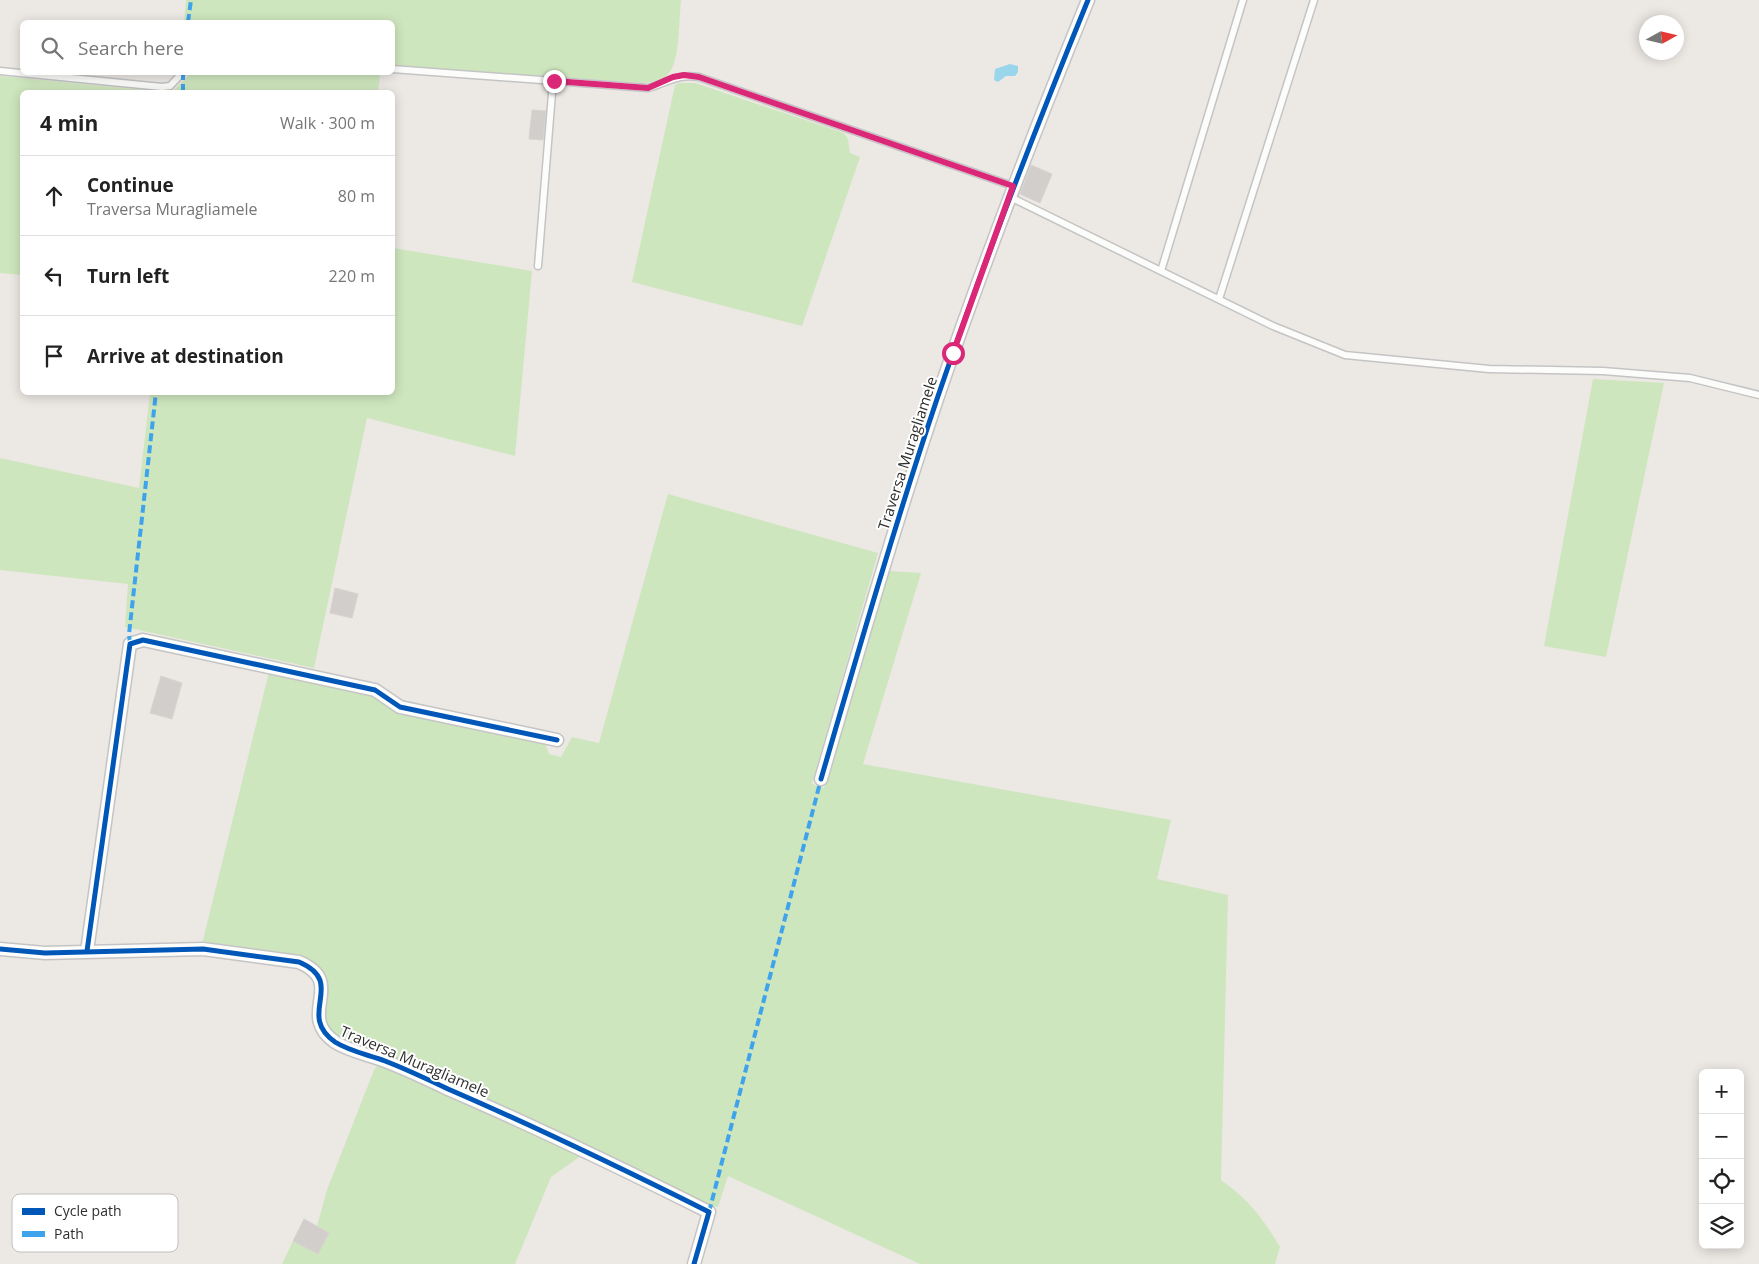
<!DOCTYPE html>
<meta charset="utf-8">
<style>
body{margin:0;font-family:"Open Sans",sans-serif;background:#f6f6f6;color:#222}
.controls{position:absolute;right:15px;bottom:15px;display:grid;overflow:hidden;border-radius:8px;box-shadow:0 2px 12px #0003}
.controls button{width:45px;height:45px;display:grid;place-items:center;padding:0;border:0;border-bottom:1px solid #e0e0e0;background:#fff;color:#222;font:25px sans-serif}
.compass{position:absolute;left:1639px;top:15px;width:45px;height:45px;border-radius:50%;background:#fff;box-shadow:0 2px 12px #0003;rotate:82deg}
.stop{position:absolute;width:15px;height:15px;margin:-11px;border:4px solid #db2777;border-radius:50%;background:#fff}
.stop.end{background:#db2777;border-color:#fff;box-shadow:0 1px 5px #0008}
.list{margin:0;padding:0;list-style:none}
h2{display:flex;justify-content:space-between;align-items:center;height:65px;margin:0;padding:0 20px;font-size:21px}
h2 small{font-size:16px;font-weight:400;color:#767676}
.list li{display:grid;grid-template-columns:32px 1fr auto;gap:15px;align-items:center;box-sizing:border-box;height:80px;padding:0 20px;border-top:1px solid #e0e0e0}
.list b{display:block;font-size:19px;white-space:nowrap}
.list p{margin:0;font-size:16px;white-space:nowrap;color:#767676}
.list em{font-size:16px;font-style:normal;color:#767676}
.icon{flex:none;width:28px;height:28px;fill:none;stroke:currentColor;stroke-width:2;stroke-linecap:round;stroke-linejoin:round}
.map{position:relative;flex:none;width:1759px;height:1264px;overflow:hidden}
.search{position:absolute;background:#fff;box-shadow:0 2px 12px #0003;left:20px;top:20px;width:375px;height:55px;display:flex;align-items:center;gap:12px;box-sizing:border-box;padding:0 18px;border-radius:8px;color:#767676;font-size:19px}
.panel{position:absolute;background:#fff;box-shadow:0 2px 12px #0003;left:20px;top:90px;width:375px;height:305px;border-radius:8px}
.map>svg:first-child{display:block}
.green{fill:#cee6be}
.water{fill:#99d6ec}
.building{fill:#d1cecb;stroke:#d7d4d0}
.lines{fill:none;stroke-linecap:round;stroke-linejoin:round}
.lane-casing{stroke:#c5c4c5;stroke-width:9}
.street-casing{stroke:#c5c4c5;stroke-width:15}
.lane{stroke:#fcfcfb;stroke-width:6}
.street{stroke:#fcfcfb;stroke-width:12}
.quiet{stroke:#3ea3eb;stroke-width:4;stroke-dasharray:8 4;stroke-linecap:butt}
.cycleway-casing{stroke:#fff;stroke-width:8}
.cycleway{stroke:#0057b8;stroke-width:5}
.route{stroke:#db2777;stroke-width:6}
.labels{text-anchor:middle;dominant-baseline:central;stroke-width:4;stroke-linejoin:round;paint-order:stroke}
.street-label{font-size:15px;fill:#2e2e2e;stroke:#fff}
.key{fill:#fff;stroke:#c0c0c0;stroke-width:1}
.key-label{font-size:14px;fill:#2e2e2e}
</style>
<div class="map">
<svg width="1759" height="1264" viewBox="0 0 1759 1264">
<rect width="100%" height="100%" fill="#ece8e4"/>
<g class="green">
<path d="M186,0H681C679,17 680,61 669,73C664,80 653,82 644,83L393,66L392,22H184Z"/>
<path d="M362,73L380,74L378,92H172L191,73Z"/>
<path d="M0,76L166,92H22V275L0,273Z"/>
<path d="M679,83H695L844,133L848,139L850,153L860,157L802,326L632,282L675,85Z"/>
<path d="M393,248L532,271L515,456L367,418L314,668L125,627L128,584L0,570V458L139,488L150,393L392,392Z"/>
<path d="M1593,379L1664,383L1606,657L1544,646Z"/>
<path d="M668,494L878,553L812,784L824,788L889,571L921,573L863,764L1171,820L1157,879L1228,895L1221,1180C1249,1200 1262,1217 1280,1247L1275,1264H920L728,1176L718,1207L705,1205L451,1083L341,1039L325,1028C325,1003 332,971 307,958L206,944L203,940L269,672L372,695L545,743L549,754L561,757L572,737L599,743Z"/>
<path d="M379,1064L581,1156L551,1177L515,1264H282L293,1241L318,1254L329,1233L317,1226L327,1190L374,1070Z"/>
</g>
<path class="water" d="M1010,64L1018,66V72L1015,76H1006L998,82L994,80L995,69Z"/>
<g class="building">
<path d="M532,110L546,111L543,140L529,139Z"/>
<path d="M1031,165L1052,174L1040,203L1020,194Z"/>
<path d="M335,588L358,594L352,618L330,613Z"/>
<path d="M161,676L182,683L172,719L150,713Z"/>
<path d="M304,1219L329,1233L318,1254L293,1241Z"/>
</g>
<g class="lines">
<defs>
<g id="lane">
<path d="M392,69L648,88C669,82 676,74 699,77L1013,186"/>
<path d="M0,71L162,87L170,86L183,72"/>
<path d="M1010,197L1273,326L1345,355L1489,369L1603,371L1690,378L1759,395"/>
<path d="M538,266L553,81"/>
<path d="M1161,271L1243,0"/>
<path d="M1219,299L1314,0"/>
</g>
<g id="street">
<path d="M821,779C858,652 895,524 937,399C983,264 1034,132 1088,0"/>
<path d="M0,949L45,953L203,949L299,962C348,983 295,1014 335,1042C349,1051 369,1055 385,1061C406,1069 427,1079 448,1089C536,1127 623,1169 709,1212L694,1264"/>
<path d="M87,951L130,644L143,640L375,690L400,707L557,740"/>
</g>
</defs>
<use href="#lane" class="lane-casing"/>
<use href="#street" class="street-casing"/>
<use href="#lane" class="lane"/>
<use href="#street" class="street"/>
<g class="quiet">
<path d="M188,22L191,0"/>
<path d="M183,92V72"/>
<path d="M130,644L129,634L156,392"/>
<path d="M709,1212L821,779"/>
</g>
<defs>
<g id="cycleway">
<path d="M821,779C858,652 895,524 937,399C983,264 1034,132 1088,0"/>
<path d="M0,949L45,953L203,949L299,962C348,983 295,1014 335,1042C349,1051 369,1055 385,1061C406,1069 427,1079 448,1089C536,1127 623,1169 709,1212L694,1264"/>
<path d="M87,951L130,644L143,640L375,690L400,707L557,740"/>
</g>
</defs>
<use href="#cycleway" class="cycleway-casing"/>
<use href="#cycleway" class="cycleway"/>
</g>
<g class="lines">
<path class="route" d="M554,81L648,88L673,77L684,75L699,77L1013,186L953,353"/>
</g>
<g class="labels">
<g class="street-label">
<text transform="translate(907 453) rotate(-72)">Traversa Muragliamele</text>
<text transform="translate(415 1061) rotate(23)">Traversa Muragliamele</text>
</g>
</g>
<rect x="12" y="1194" width="166" height="58" rx="8" class="key"/>
<rect x="22" y="1208" width="23" height="7" fill="#0057b8"/>
<rect x="22" y="1231" width="23" height="6" fill="#3ea3eb"/>
<g class="key-label">
<text x="54" y="1216">Cycle path</text>
<text x="54" y="1239">Path</text>
</g>
</svg>
<div class="controls">
<button>+</button>
<button>−</button>
<button><svg class="icon" aria-label="locate" viewBox="0 0 24 24"><circle cx="12" cy="12" r="6"/><path d="M12 2v4M12 18v4M2 12h4M18 12h4"/></svg></button>
<button><svg class="icon" aria-label="layers" viewBox="0 0 24 24"><path d="M12 4l9 5-9 5-9-5zM3 14l9 5 9-5"/></svg></button>
</div>
<svg class="compass" viewBox="-18 -18 36 36"><path d="M0-13l5 13h-10z" fill="#e53935"/><path d="M0 13l5-13h-10z" fill="#767676"/></svg>
<div class="stop" style="left:953px;top:353px"></div>
<div class="stop end" style="left:554px;top:81px"></div>
<div class="search"><svg class="icon" aria-label="search" viewBox="0 0 24 24"><circle cx="10" cy="10" r="6"/><path d="M15 15l6 6"/></svg>Search here</div>
<section class="panel">
<h2>4 min<small>Walk · 300 m</small></h2>
<ul class="list">
<li><svg class="icon" aria-label="ahead" viewBox="0 0 24 24"><path d="M12 20V5M6 11l6-6 6 6"/></svg><div><b>Continue</b><p>Traversa Muragliamele</p></div><em>80 m</em></li>
<li><svg class="icon" aria-label="left" viewBox="0 0 24 24"><path d="M17 20v-9H6M10 6l-5 5 5 5"/></svg><div><b>Turn left</b></div><em>220 m</em></li>
<li><svg class="icon" aria-label="arrive" viewBox="0 0 24 24"><path d="M6 21V4h12l-3 4 3 4H6"/></svg><div><b>Arrive at destination</b></div></li>
</ul>
</section>
</div>
